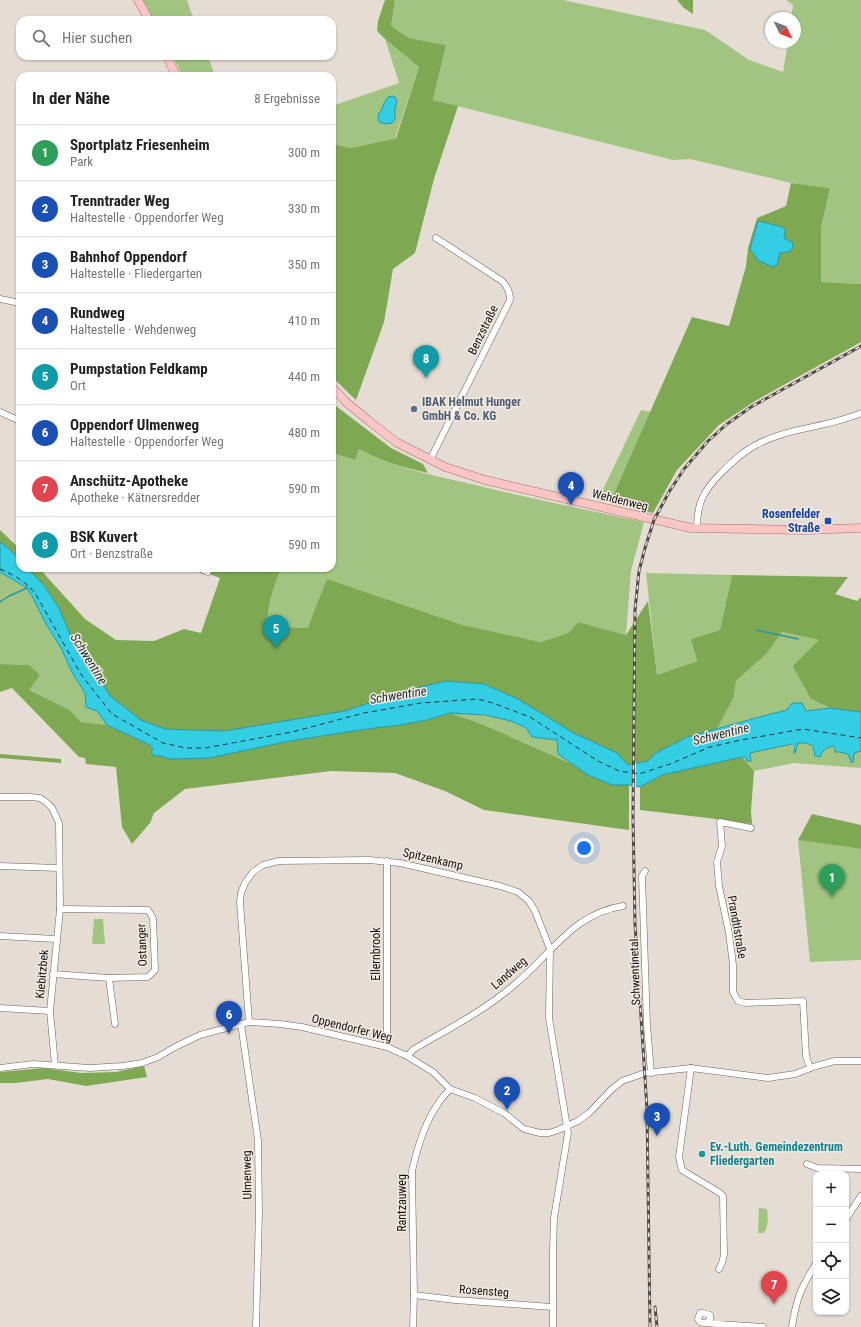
<!DOCTYPE html>
<html lang="de">
<meta charset="utf-8">
<style>
body{margin:0;font-family:"Roboto Condensed",sans-serif;background:#f2f2f2;color:#222}
.controls{position:absolute;right:12px;bottom:12px;display:grid;overflow:hidden;border-radius:8px;box-shadow:0 1px 3px #0004}
.controls button{width:36px;height:36px;display:grid;place-items:center;padding:0;border:0;border-bottom:1px solid #e0e0e0;background:#fff;color:#222;font:20px sans-serif}
.compass{position:absolute;left:765px;top:12px;width:36px;height:36px;border-radius:50%;background:#fff;box-shadow:0 1px 3px #0004;rotate:133deg}
.you{position:absolute;left:584px;top:848px;width:14px;height:14px;margin:-10px;border:3px solid #fff;border-radius:50%;background:#1a73e8;box-shadow:0 0 0 6px #1a73e833}
.badge{display:grid;place-items:center;width:26px;height:26px;border-radius:50%;background:#2563eb;color:#fff;font-size:13px;font-weight:700}
.pin{position:absolute;translate:-50% -33px;filter:drop-shadow(0 1px 2px #0008)}
.pin::after{content:'';position:absolute;top:21px;width:14px;height:12px;background:inherit;clip-path:polygon(0 0,100% 0,50% 100%)}
.list{margin:0;padding:0;list-style:none}
h2{display:flex;justify-content:space-between;align-items:center;height:52px;margin:0;padding:0 16px;font-size:17px}
h2 small{font-size:13px;font-weight:400;color:#767676}
.list li{display:grid;grid-template-columns:26px 1fr auto;gap:12px;align-items:center;box-sizing:border-box;height:56px;padding:0 16px;border-top:1px solid #e0e0e0}
.list b{display:block;font-size:15px;white-space:nowrap}
.list p{margin:0;font-size:13px;white-space:nowrap;color:#767676}
.list em{font-size:13px;font-style:normal;color:#767676}
.icon{flex:none;width:22px;height:22px;fill:none;stroke:currentColor;stroke-width:2;stroke-linecap:round;stroke-linejoin:round}
.map{position:relative;flex:none;width:861px;height:1327px;overflow:hidden}
.search{position:absolute;background:#fff;box-shadow:0 1px 3px #0004;left:16px;top:16px;width:320px;height:44px;display:flex;align-items:center;gap:10px;box-sizing:border-box;padding:0 14px;border-radius:12px;color:#767676;font-size:15px}
.panel{position:absolute;background:#fff;box-shadow:0 1px 3px #0004;left:16px;top:72px;width:320px;height:500px;border-radius:12px}
.map>svg:first-child{display:block}
.green{fill:#a1c580;fill-rule:evenodd}
.forest{fill:#7ea952;fill-rule:evenodd}
.water{fill:#33cde4;stroke:#2a95a4}
.pier{fill:#e5ddd4}
.lines{fill:none;stroke-linecap:round;stroke-linejoin:round}
.stream{stroke:#2a95a4;stroke-width:1.5}
.ferry{stroke:#1b3338;stroke-width:1;stroke-dasharray:5 4;stroke-linecap:butt}
.minor-casing{stroke:#6a625b;stroke-width:7}
.major-casing{stroke:#a86e6c;stroke-width:9}
.minor{stroke:#fff;stroke-width:6}
.major{stroke:#fac5c5;stroke-width:8}
.rail-casing{stroke:#514c47;stroke-width:3}
.rail{stroke:#f2eae1;stroke-width:1.5;stroke-dasharray:4.5;stroke-linecap:butt}
.service-dot{fill:#5c6f8a;stroke:#f2eae1;stroke-width:1.5}
.transit-dot{fill:#1a4fb4;stroke:#f2eae1;stroke-width:1.5}
.culture-dot{fill:#0f9aa8;stroke:#f2eae1;stroke-width:1.5}
.labels{text-anchor:middle;dominant-baseline:central;stroke-width:3;stroke-linejoin:round;paint-order:stroke}
.street-label{font-size:12px;fill:#15120f;stroke:#f2eae1}
.service-label{font-size:12px;font-weight:bold;fill:#4e5e75;stroke:#f2eae1;text-anchor:start}
.transit-label{font-size:12px;font-weight:bold;fill:#164399;stroke:#f2eae1;text-anchor:end}
.culture-label{font-size:12px;font-weight:bold;fill:#0d838f;stroke:#f2eae1;text-anchor:start}
.water-label{font-size:13px;font-style:italic;fill:#1b3338;stroke:#f2eae1}
</style>
<div class="map">
<svg width="861" height="1327" viewBox="0 0 861 1327">
<rect width="100%" height="100%" fill="#e5ddd4"/>
<g class="green">
<path d="M143,0H187L194,20H154Z"/>
<path d="M395,0H563L705,30L749,60L783,72L788,42H795V18H791L793,5L786,0H861V284L821,282V228L830,188L791,183L690,159L673,160L433,100L446,45L409,38L391,26Z"/>
<path d="M385,39L419,67L395,138L351,148L332,144V106L399,83ZM397,101L395,109V119L378,115L383,109Z"/>
<path d="M173,56H208L215,76H182Z"/>
<path d="M641,410L651,412L610,503L598,500Z"/>
<path d="M359,449C393,468 433,475 471,484C529,498 586,510 644,522L631,571L626,635L578,622L568,633L541,642L463,625L327,579L315,608L308,628L285,627L282,632H273L268,628C266,607 274,587 281,568H332V453L354,460Z"/>
<path d="M0,572L27,588L32,596L46,624L61,648L72,672L85,693L86,706L97,711L107,725L81,722L70,710L29,690V665L0,664Z"/>
<path d="M646,573L732,575L720,630L691,639L697,661L657,675Z"/>
<path d="M782,632L819,640L811,699L830,708L806,711L787,710L763,716L717,729L734,697L736,681L767,653Z"/>
<path d="M450,713C475,715 503,714 524,728C528,730 530,734 532,737L557,740L558,754L572,764L484,725Z"/>
<path d="M798,743H806L822,750L827,747L833,746L837,752L848,754L853,762L854,753L859,750L861,751V768L794,763L754,771L742,757L746,756L751,761L749,753L792,744L794,752Z"/>
<path d="M798,840L861,849V960L810,962Z"/>
<path d="M94,919H103L105,944H92Z"/>
<path d="M759,1208L767,1209C768,1217 769,1225 764,1233H758Z"/>
</g>
<g class="forest">
<path d="M385,0H395L391,26L409,38L446,45L433,100L458,106L434,179L415,253L393,269L384,322L356,400L332,377V144L351,148L396,138L419,67L385,39L377,31L378,21Z"/>
<path d="M677,0H693V14L684,8Z"/>
<path d="M791,183L830,188L821,228V282L861,284V342L755,401L719,425L677,470L653,513L610,503L692,317L729,326L746,266L748,248L757,218L786,206ZM758,221L785,230L784,238L792,242L789,252H780L759,261L750,249Z"/>
<path d="M332,403L391,448L423,464L428,473C402,467 383,462 359,449L355,460L332,453Z"/>
<path d="M0,530L20,549V560L9,549L0,542Z"/>
<path d="M27,568H39L85,619L116,640L154,641L184,629L201,633L220,578L209,574L208,568H281C274,587 266,607 268,628L273,632H282L284,627L308,628L315,608L327,579L463,625L541,642L568,633L578,622L626,635L648,601L657,675L697,661L691,639L720,630L732,575L848,577L835,594L857,601L861,597V712L830,708L811,699L793,666L819,640L782,632L767,653L736,681L734,697L717,729L687,737L656,753L648,761L628,765L616,753L574,733L518,699L484,684L446,681L408,690L345,711L225,731L165,729L141,720L110,696L98,675L73,641L58,606L43,584Z"/>
<path d="M0,664L29,665L40,675L29,690L70,710L81,722L107,725L150,745L153,749L154,756H161L169,759L209,758L290,741L367,729L400,725L427,720L450,713L484,725L572,764L588,775L612,785H629V830L484,810L445,791L395,773L331,771L185,789L154,813L150,823L132,844L122,827L116,767L86,764L85,758L79,757L12,688L0,692Z"/>
<path d="M0,754L61,759V763L0,758Z"/>
<path d="M742,757L754,771L751,811L752,824L708,818L640,810V787L662,775Z"/>
<path d="M812,814L861,825V849L798,840Z"/>
<path d="M144,1066L147,1077L86,1086L48,1079L15,1083H0V1072L44,1068L81,1073L116,1072Z"/>
</g>
<g class="water">
<path d="M394,96L397,101L395,109V119L392,123L385,124L379,122L378,115C383,109 383,103 388,97Z"/>
<path d="M758,221L783,227L785,230L784,238L792,242C795,252 788,252 780,253L777,265L773,267L759,261L750,249Z"/>
<path d="M0,542L9,549L20,560V568H27L43,584L58,606L73,641L98,675L110,696L141,720L165,729L225,731L345,711L408,690L446,681L484,684L518,699L574,733L617,753L628,765L648,761L656,753L687,737L763,716L787,710L792,703H802L806,711L830,708L861,712V751L854,753L853,762L852,763L848,754L839,752H835V748L833,746C825,748 823,750 820,757L815,756L813,746L806,743H798L795,753H794V745L792,744L750,753L751,761H747L746,757H742L662,775L640,787L629,785H612L588,775L558,754L557,740L532,737L526,728L511,721L485,715L450,713L427,720L400,725L367,729L290,741L209,758L169,759L161,756H154L151,752L153,749L150,745L107,725L97,711L86,707L85,693L72,672L61,648L46,624L32,596L27,588L0,572Z"/>
</g>
<path class="pier" d="M632,762H636V788L632,787Z"/>
<g class="lines">
<g class="stream">
<path d="M0,602L9,596L27,588V586"/>
<path d="M756,630L798,639"/>
</g>
<path class="ferry" d="M0,569C14,575 25,581 35,593L82,676L112,714L163,743L186,748H205L292,732L364,713L421,703L478,699L493,703L530,717L598,761L619,771L639,774L670,764L710,747L741,740L803,729L861,738"/>
<defs>
<g id="minor">
<path d="M0,299L20,303"/>
<path d="M0,412L20,421"/>
<path d="M430,460L510,300C510,292 508,287 502,281L436,238"/>
<path d="M697,528C697,503 703,492 720,474C730,464 742,452 756,445C788,427 827,428 861,413"/>
<path d="M198,568L208,572"/>
<path d="M0,797H30L40,798L46,802L52,808L59,823L60,909L50,1011L55,1065"/>
<path d="M751,828L720,822L722,846L717,862L719,886L729,933L733,965V992L738,1001L745,1003L803,1001L806,1056L810,1068"/>
<path d="M0,866L59,868"/>
<path d="M645,871L642,876L647,1025L651,1073"/>
<path d="M0,936L56,939"/>
<path d="M53,974L109,978L148,977L155,970L153,918L148,910L60,909"/>
<path d="M109,978L115,1024"/>
<path d="M0,1008L50,1011"/>
<path d="M249,1022L240,902L241,893L245,883L253,872L263,865L279,861L369,860L400,863L500,886L518,892L529,901L535,911L550,949L549,1018L568,1133L554,1218L553,1250V1327"/>
<path d="M241,1024L258,1140L259,1212L256,1327"/>
<path d="M387,1047V861"/>
<path d="M407,1056L414,1049C448,1029 484,1011 514,985C550,956 573,913 623,906"/>
<path d="M0,1068L33,1064L90,1068L123,1066L142,1063L158,1057L175,1047L200,1035L249,1022L280,1024L302,1027L387,1047L407,1056L433,1072L450,1089L475,1098L504,1113L524,1129L540,1133H549L558,1130L578,1121L589,1113L611,1090L622,1081L645,1073L691,1068L768,1078L795,1074L816,1066L835,1061H861"/>
<path d="M691,1068L679,1157L682,1170L720,1193L723,1196L724,1255L722,1263L719,1269"/>
<path d="M807,1164L817,1168L861,1169"/>
<path d="M846,1219L861,1196"/>
<path d="M414,1295L455,1300L552,1307"/>
<path d="M707,1323L710,1319V1315L703,1313H700L698,1319L700,1322L703,1323L763,1327"/>
<path d="M413,1327L414,1295L412,1171C417,1149 424,1123 438,1104C441,1098 446,1094 450,1089"/>
<path d="M792,1327C796,1300 801,1287 816,1264"/>
</g>
<g id="major">
<path d="M138,0L149,20"/>
<path d="M167,56L176,76"/>
<path d="M332,387L346,402L369,421L396,442L445,467L485,480L691,528L806,530L861,528"/>
</g>
</defs>
<use href="#minor" class="minor-casing"/>
<use href="#major" class="major-casing"/>
<use href="#minor" class="minor"/>
<use href="#major" class="major"/>
<defs>
<g id="rail">
<path d="M655,1307L657,1327"/>
<path d="M650,1327L647,1109L635,924L633,817L635,610L639,571L645,548L654,520L669,492L684,469L708,441L727,424L751,407L861,346"/>
</g>
</defs>
<use href="#rail" class="rail-casing"/>
<use href="#rail" class="rail"/>
</g>
<circle class="service-dot" cx="414" cy="409" r="4"/>
<rect class="transit-dot" x="824" y="517" width="8" height="8" rx="2"/>
<circle class="culture-dot" cx="702" cy="1154" r="4"/>
<g class="labels">
<g class="street-label">
<text transform="translate(483 330) rotate(-64)">Benzstraße</text>
<text transform="translate(620 500) rotate(14)">Wehdenweg</text>
<text transform="translate(433 859) rotate(13)">Spitzenkamp</text>
<text transform="translate(737 927) rotate(80)">Prandtlstraße</text>
<text transform="translate(142 945) rotate(-92)">Ostanger</text>
<text transform="translate(376 954) rotate(-90)">Ellernbrook</text>
<text transform="translate(635 972) rotate(-92)">Schwentinetal</text>
<text transform="translate(509 973) rotate(-41)">Landweg</text>
<text transform="translate(42 974) rotate(-85)">Kiebitzbek</text>
<text transform="translate(352 1028) rotate(14)">Oppendorfer Weg</text>
<text transform="translate(247 1175) rotate(-91)">Ulmenweg</text>
<text transform="translate(402 1203) rotate(-90)">Rantzauweg</text>
<text transform="translate(484 1291) rotate(4)">Rosensteg</text>
</g>
<g class="service-label">
<text x="422" y="402">IBAK Helmut Hunger<tspan x="422" dy="14">GmbH &amp; Co. KG</tspan></text>
</g>
<g class="transit-label">
<text x="820" y="514">Rosenfelder<tspan x="820" dy="14">Straße</tspan></text>
</g>
<g class="culture-label">
<text x="710" y="1147">Ev.-Luth. Gemeindezentrum<tspan x="710" dy="14">Fliedergarten</tspan></text>
</g>
<g class="water-label">
<text transform="translate(89 659) rotate(58)">Schwentine</text>
<text transform="translate(398 695) rotate(-9)">Schwentine</text>
<text transform="translate(721 734) rotate(-14)">Schwentine</text>
</g>
</g>
</svg>
<div class="controls">
<button>+</button>
<button>−</button>
<button><svg class="icon" aria-label="locate" viewBox="0 0 24 24"><circle cx="12" cy="12" r="6"/><path d="M12 2v4M12 18v4M2 12h4M18 12h4"/></svg></button>
<button><svg class="icon" aria-label="layers" viewBox="0 0 24 24"><path d="M12 4l9 5-9 5-9-5zM3 14l9 5 9-5"/></svg></button>
</div>
<svg class="compass" viewBox="-18 -18 36 36"><path d="M0-13l5 13h-10z" fill="#e53935"/><path d="M0 13l5-13h-10z" fill="#767676"/></svg>
<div class="you"></div>
<div class="pin badge" style="left:832px;top:897px;background:#2e9e5b">1</div>
<div class="pin badge" style="left:507px;top:1110px;background:#1a4fb4">2</div>
<div class="pin badge" style="left:657px;top:1136px;background:#1a4fb4">3</div>
<div class="pin badge" style="left:571px;top:505px;background:#1a4fb4">4</div>
<div class="pin badge" style="left:276px;top:648px;background:#0f9aa8">5</div>
<div class="pin badge" style="left:229px;top:1034px;background:#1a4fb4">6</div>
<div class="pin badge" style="left:774px;top:1304px;background:#e0444e">7</div>
<div class="pin badge" style="left:426px;top:378px;background:#0f9aa8">8</div>
<div class="search"><svg class="icon" aria-label="search" viewBox="0 0 24 24"><circle cx="10" cy="10" r="6"/><path d="M15 15l6 6"/></svg>Hier suchen</div>
<section class="panel">
<h2>In der Nähe<small>8 Ergebnisse</small></h2>
<ul class="list">
<li><span class="badge" style="background:#2e9e5b">1</span><div><b>Sportplatz Friesenheim</b><p>Park</p></div><em>300 m</em></li>
<li><span class="badge" style="background:#1a4fb4">2</span><div><b>Trenntrader Weg</b><p>Haltestelle · Oppendorfer Weg</p></div><em>330 m</em></li>
<li><span class="badge" style="background:#1a4fb4">3</span><div><b>Bahnhof Oppendorf</b><p>Haltestelle · Fliedergarten</p></div><em>350 m</em></li>
<li><span class="badge" style="background:#1a4fb4">4</span><div><b>Rundweg</b><p>Haltestelle · Wehdenweg</p></div><em>410 m</em></li>
<li><span class="badge" style="background:#0f9aa8">5</span><div><b>Pumpstation Feldkamp</b><p>Ort</p></div><em>440 m</em></li>
<li><span class="badge" style="background:#1a4fb4">6</span><div><b>Oppendorf Ulmenweg</b><p>Haltestelle · Oppendorfer Weg</p></div><em>480 m</em></li>
<li><span class="badge" style="background:#e0444e">7</span><div><b>Anschütz-Apotheke</b><p>Apotheke · Kätnersredder</p></div><em>590 m</em></li>
<li><span class="badge" style="background:#0f9aa8">8</span><div><b>BSK Kuvert</b><p>Ort · Benzstraße</p></div><em>590 m</em></li>
</ul>
</section>
</div>
